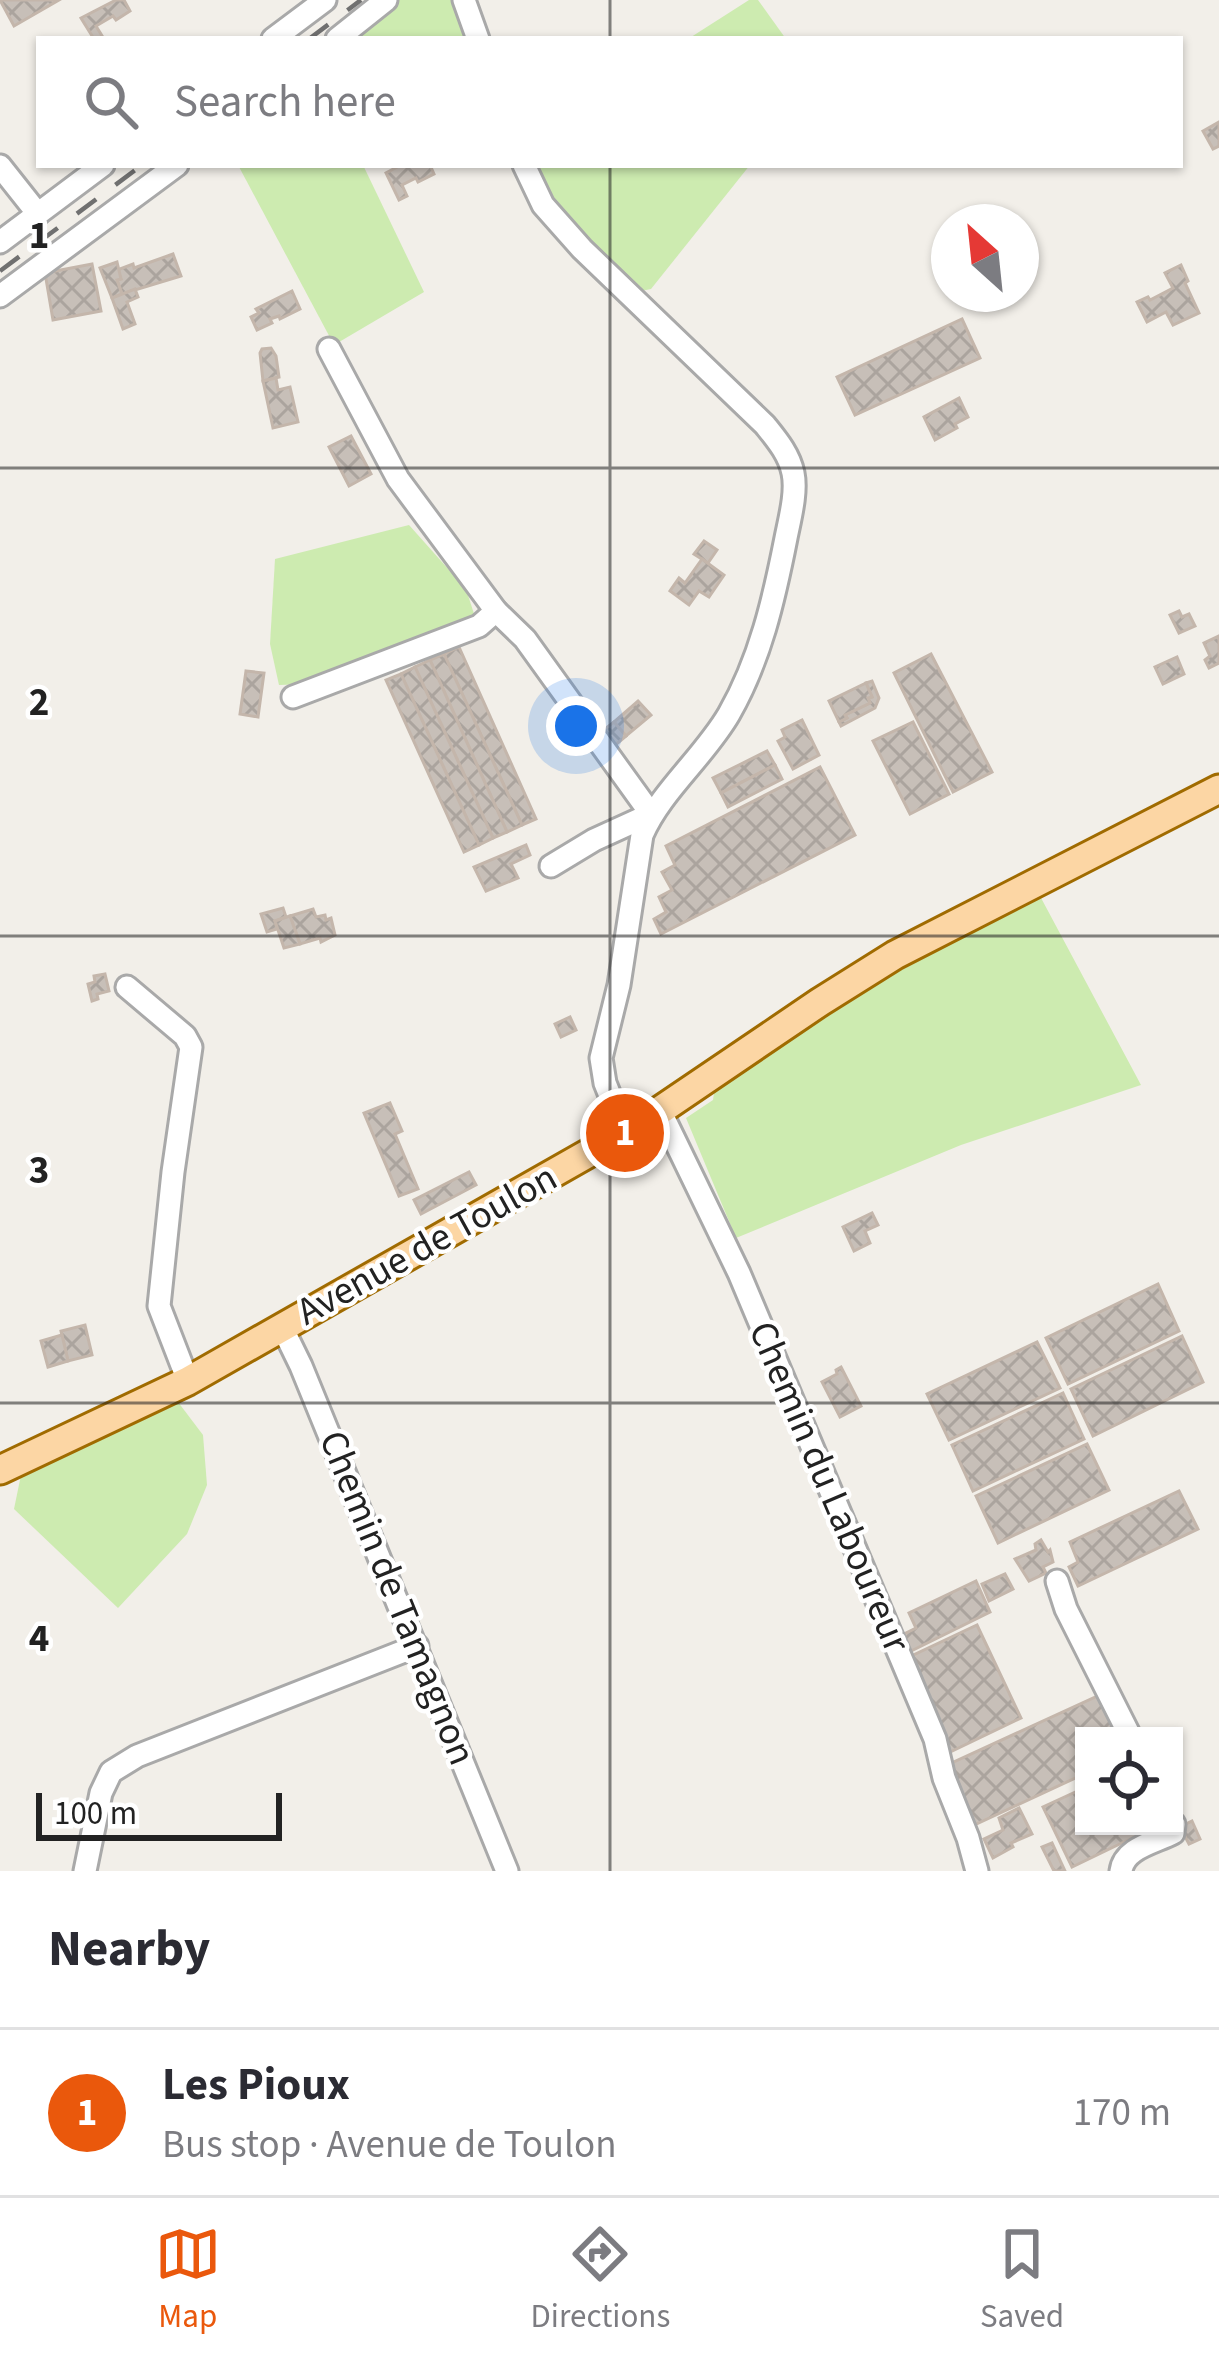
<!DOCTYPE html>
<meta charset="utf-8">
<style>
body{margin:0;font-family:"Source Sans 3",sans-serif;background:#f2f2f3;color:#2b2b33}
.controls{position:absolute;right:36px;bottom:36px;display:grid;overflow:hidden;border-radius:0px;box-shadow:0 3px 9px #0004}
.controls button{width:108px;height:108px;display:grid;place-items:center;padding:0;border:0;border-bottom:3px solid #e1e1e2;background:#fff;color:#2b2b33;font:60px sans-serif}
.compass{position:absolute;left:931px;top:204px;width:108px;height:108px;border-radius:50%;background:#fff;box-shadow:0 3px 9px #0004;rotate:333deg}
.scale{position:absolute;left:36px;bottom:30px;width:246px;box-sizing:border-box;padding-left:12px;border:6px solid #222;border-top:0;font-size:33px;line-height:42px;white-space:nowrap;color:#222;-webkit-text-stroke:9px #fff;paint-order:stroke}
.you{position:absolute;left:576px;top:726px;width:42px;height:42px;margin:-30px;border:9px solid #fff;border-radius:50%;background:#1a73e8;box-shadow:0 0 0 18px #1a73e833}
.badge{display:grid;place-items:center;width:78px;height:78px;border-radius:50%;background:#ea580c;color:#fff;font-size:39px;font-weight:700}
.pin{position:absolute;translate:-50% -50%;border:6px solid #fff;box-shadow:0 3px 12px #0006}
.list{margin:0;padding:0;list-style:none}
h2{display:flex;justify-content:space-between;align-items:center;height:156px;margin:0;padding:0 48px;font-size:51px}
h2 small{font-size:39px;font-weight:400;color:#7c7c81}
.list li{display:grid;grid-template-columns:78px 1fr auto;gap:36px;align-items:center;box-sizing:border-box;height:168px;padding:0 48px;border-top:3px solid #e1e1e2}
.list b{display:block;font-size:45px;white-space:nowrap}
.list p{margin:0;font-size:39px;white-space:nowrap;color:#7c7c81}
.list em{font-size:39px;font-style:normal;color:#7c7c81}
.icon{flex:none;width:66px;height:66px;fill:none;stroke:currentColor;stroke-width:2;stroke-linecap:round;stroke-linejoin:round}
.map{position:relative;flex:none;width:1219px;height:1871px;overflow:hidden}
.search{position:absolute;background:#fff;box-shadow:0 3px 9px #0004;left:36px;right:36px;top:36px;height:132px;display:flex;align-items:center;gap:30px;box-sizing:border-box;padding:0 42px;border-radius:0px;color:#7c7c81;font-size:45px}
.sheet{height:324px;background:#fff}
nav{display:flex;justify-content:space-around;align-items:center;box-sizing:border-box;height:168px;border-top:3px solid #e1e1e2;background:#fff;font-size:33px;color:#7c7c81}
nav a{display:grid;justify-items:center;gap:6px}
nav .on{color:#ea580c}
.map>svg:first-child{display:block}
.grass{fill:#cdebb0}
.building{fill:url(#building-cross-hatch);stroke:#c4b6ab;stroke-width:3}
.lines{fill:none;stroke-linecap:round;stroke-linejoin:round}
.minor-casing{stroke:#a9a9a9;stroke-width:27}
.major-casing{stroke:#a06b00;stroke-width:33}
.minor{stroke:#fff;stroke-width:21}
.major{stroke:#fcd6a4;stroke-width:27}
.rail{stroke:#707070;stroke-width:4.5;stroke-dasharray:24 24;stroke-linecap:butt}
.grid{fill:none;stroke:#222;stroke-width:3;stroke-opacity:0.55}
.labels{text-anchor:middle;dominant-baseline:central;stroke-width:9;stroke-linejoin:round;paint-order:stroke}
.street-label{font-size:39px;fill:#222;stroke:#fff}
.grid-label{font-size:39px;text-anchor:middle;font-weight:bold;fill:#222;stroke:#fff;stroke-width:9;stroke-linejoin:round;paint-order:stroke}
</style>
<div class="map">
<svg width="1219" height="1871" viewBox="0 0 1219 1871">
<defs>
<pattern id="building-cross-hatch" width="8" height="8" patternUnits="userSpaceOnUse" patternTransform="scale(3)"><rect width="8" height="8" fill="#c7bfb8"/><path d="M0 0l8 8M0 8l8-8" fill="none" stroke="#aba49e"/></pattern>
</defs>
<rect width="100%" height="100%" fill="#f2efe9"/>
<g class="grass">
<path d="M394,0H458L472,39H346Z"/>
<path d="M749,0H758L786,39H688Z"/>
<path d="M238,165H363L424,292L334,345Z"/>
<path d="M529,165H750L651,289L641,291L632,289L546,195Z"/>
<path d="M409,525L466,589L476,620L308,684L279,685L270,644L275,559Z"/>
<path d="M1040,896L1141,1085L961,1145L736,1238L686,1118L713,1100L715,1086L860,992Z"/>
<path d="M175,1398L203,1435L207,1485L187,1534L118,1608L14,1509L21,1475Z"/>
</g>
<g class="building">
<path d="M0,0H59L14,26Z"/>
<path d="M116,0H124L130,11L116,20L113,16L96,26L104,39H94L81,18Z"/>
<path d="M1219,122V146L1213,149L1203,131Z"/>
<path d="M401,165H430L434,174L418,182L416,178L402,185L407,196L399,200L386,173Z"/>
<path d="M173,254L181,276L122,294L117,280L121,279L117,270L133,264L134,268Z"/>
<path d="M117,262L121,279L117,280L122,294L112,298L100,268Z"/>
<path d="M92,264L101,311L53,320L45,273Z"/>
<path d="M1181,265L1188,281L1185,283L1199,313L1173,325L1166,312L1147,322L1137,302L1148,297L1150,300L1173,288L1165,273Z"/>
<path d="M135,289L138,297L127,302L135,324L123,329L112,298Z"/>
<path d="M292,291L300,309L280,319L279,316L270,319L272,323L257,330L251,317L259,313L256,309Z"/>
<path d="M962,319L980,358L855,415L837,377Z"/>
<path d="M271,348L276,356L279,377L263,381L260,353L262,349Z"/>
<path d="M276,378L278,390L290,387L298,422L273,428L263,381Z"/>
<path d="M959,398L968,417L955,424L957,428L935,440L924,417Z"/>
<path d="M351,436L371,474L349,486L329,447Z"/>
<path d="M704,541L717,550L708,563L694,554Z"/>
<path d="M702,559L724,575L709,597L699,591L689,605L670,591L679,578L685,583Z"/>
<path d="M1179,611L1182,617L1189,614L1195,626L1179,633L1170,615Z"/>
<path d="M1219,636V663L1209,668L1205,660L1210,656L1204,643Z"/>
<path d="M459,647L536,819L522,825L444,654Z"/>
<path d="M444,654L522,825L507,832L430,660Z"/>
<path d="M931,654L992,772L953,792L894,673Z"/>
<path d="M1177,657L1184,674L1163,684L1155,667Z"/>
<path d="M430,660L507,832L493,838L415,667Z"/>
<path d="M415,667L493,838L479,845L401,674Z"/>
<path d="M246,671L264,673L258,717L240,714Z"/>
<path d="M401,674L479,845L464,852L386,680Z"/>
<path d="M872,681L879,698L875,708L841,726L839,722L847,718L845,715L870,703L868,698L872,697L866,683Z"/>
<path d="M866,683L872,697L868,698L870,703L845,715L847,718L839,722L829,701Z"/>
<path d="M638,701L651,715L626,736L614,722Z"/>
<path d="M802,720L819,755L793,769L778,741L785,737L782,730Z"/>
<path d="M614,722L626,736L613,747L602,731Z"/>
<path d="M913,722L949,794L910,814L873,741Z"/>
<path d="M767,751L775,765L721,793L713,778Z"/>
<path d="M775,765L782,779L728,807L721,793Z"/>
<path d="M820,767L855,835L661,934L654,919L666,912L659,897L672,890L662,872L675,865L666,846Z"/>
<path d="M526,845L530,855L511,864L518,878L486,891L474,867Z"/>
<path d="M283,908L286,917L275,921L277,929L267,932L261,914Z"/>
<path d="M313,909L316,917L325,915L326,920L331,918L335,935L321,942L320,938L300,944L290,916Z"/>
<path d="M290,916L300,944L284,948L275,921Z"/>
<path d="M105,974L109,991L97,994L98,999L92,1001L88,984L95,982L94,976Z"/>
<path d="M570,1017L576,1030L561,1037L555,1024Z"/>
<path d="M390,1103L402,1131L395,1134L418,1189L399,1196L364,1113Z"/>
<path d="M469,1172L476,1185L421,1214L414,1200Z"/>
<path d="M872,1213L878,1225L865,1231L870,1243L854,1251L843,1227Z"/>
<path d="M1158,1284L1179,1331L1068,1384L1046,1338Z"/>
<path d="M85,1325L92,1355L68,1361L61,1331Z"/>
<path d="M62,1335L68,1361L48,1367L41,1341Z"/>
<path d="M1182,1336L1203,1382L1093,1436L1071,1389Z"/>
<path d="M1037,1342L1060,1388L949,1440L927,1394Z"/>
<path d="M841,1367L861,1406L840,1417L822,1382L837,1374L836,1370Z"/>
<path d="M1063,1393L1084,1439L973,1491L952,1445Z"/>
<path d="M1087,1444L1109,1490L998,1543L976,1496Z"/>
<path d="M1179,1491L1198,1529L1078,1586L1069,1567L1078,1562L1070,1542Z"/>
<path d="M1041,1540L1048,1552L1050,1550L1053,1562L1043,1567L1046,1573L1029,1581L1015,1559L1036,1550L1035,1544Z"/>
<path d="M1005,1574L1013,1589L989,1601L982,1584Z"/>
<path d="M976,1581L990,1612L903,1655L896,1638L916,1628L909,1613Z"/>
<path d="M977,1625L1021,1718L948,1753L905,1659Z"/>
<path d="M1102,1694L1124,1736H1084V1774L970,1827L945,1766Z"/>
<path d="M1084,1788V1826H1157L1072,1867L1043,1807Z"/>
<path d="M1019,1808L1032,1834L1011,1843L1013,1847L993,1858L984,1839L1003,1830L999,1818Z"/>
<path d="M1192,1821L1200,1839L1189,1844L1180,1827Z"/>
<path d="M1052,1843L1065,1871H1054L1042,1847Z"/>
</g>
<g class="lines">
<defs>
<g id="minor">
<path d="M464,0L478,39"/>
<path d="M273,39L325,0"/>
<path d="M337,39L386,0"/>
<path d="M524,165L543,205L582,249L765,425C777,440 789,454 793,473C797,492 790,518 786,538C774,599 760,660 729,714C704,757 661,791 642,835L619,985L601,1058L605,1083L625,1133"/>
<path d="M0,166L38,214"/>
<path d="M0,242L103,165"/>
<path d="M0,296L177,165"/>
<path d="M329,349L398,479L496,611L525,639L651,814"/>
<path d="M293,697L479,626L496,611"/>
<path d="M551,866L594,840L651,814"/>
<path d="M127,987L185,1036L191,1047L173,1172L159,1306L188,1381"/>
<path d="M660,1110L739,1273L935,1739L944,1778L968,1838L977,1871"/>
<path d="M282,1327L301,1366L507,1871"/>
<path d="M1057,1581L1066,1609L1130,1736"/>
<path d="M85,1871L101,1793L111,1772L137,1756L417,1646"/>
<path d="M1121,1871C1124,1848 1154,1843 1173,1833L1174,1824"/>
</g>
<path id="major" d="M0,1470L188,1381L640,1124L820,1002L895,955L1219,789"/>
</defs>
<use href="#minor" class="minor-casing"/>
<use href="#major" class="major-casing"/>
<use href="#minor" class="minor"/>
<use href="#major" class="major"/>
<g class="rail">
<path d="M309,39L361,0"/>
<path d="M0,271L142,165"/>
</g>
</g>
<path class="grid" d="M610,0V39M610,165V1871M0,468H1219M0,936H1219M0,1403H1219"/>
<g class="labels">
<g class="street-label">
<text transform="translate(427 1245) rotate(-29)">Avenue de Toulon</text>
<text transform="translate(829 1487) rotate(67)">Chemin du Laboureur</text>
<text transform="translate(397 1598) rotate(68)">Chemin de Tamagnon</text>
</g>
</g>
<g class="grid-label">
<text x="39" y="248">1</text>
<text x="39" y="715">2</text>
<text x="39" y="1183">3</text>
<text x="39" y="1651">4</text>
</g>
</svg>
<div class="controls">
<button><svg class="icon" aria-label="locate" viewBox="0 0 24 24"><circle cx="12" cy="12" r="6"/><path d="M12 2v4M12 18v4M2 12h4M18 12h4"/></svg></button>
</div>
<svg class="compass" viewBox="-18 -18 36 36"><path d="M0-13l5 13h-10z" fill="#e53935"/><path d="M0 13l5-13h-10z" fill="#7c7c81"/></svg>
<div class="scale">100 m</div>
<div class="you"></div>
<div class="pin badge" style="left:625px;top:1133px">1</div>
<div class="search"><svg class="icon" aria-label="search" viewBox="0 0 24 24"><circle cx="10" cy="10" r="6"/><path d="M15 15l6 6"/></svg>Search here</div>
</div>
<section class="sheet">
<h2>Nearby<small></small></h2>
<ul class="list">
<li><span class="badge">1</span><div><b>Les Pioux</b><p>Bus stop · Avenue de Toulon</p></div><em>170 m</em></li>
</ul>
</section>
<nav>
<a class="on"><svg class="icon" aria-label="map" viewBox="0 0 24 24"><path d="M3 6l6-2 6 2 6-2v14l-6 2-6-2-6 2zM9 4v14M15 6v14"/></svg>Map</a>
<a><svg class="icon" aria-label="directions" viewBox="0 0 24 24"><path d="M12 3l9 9-9 9-9-9zM9 14v-3h6M13 9l2 2-2 2"/></svg>Directions</a>
<a><svg class="icon" aria-label="saved" viewBox="0 0 24 24"><path d="M7 4h10v16l-5-4-5 4z"/></svg>Saved</a>
</nav>
